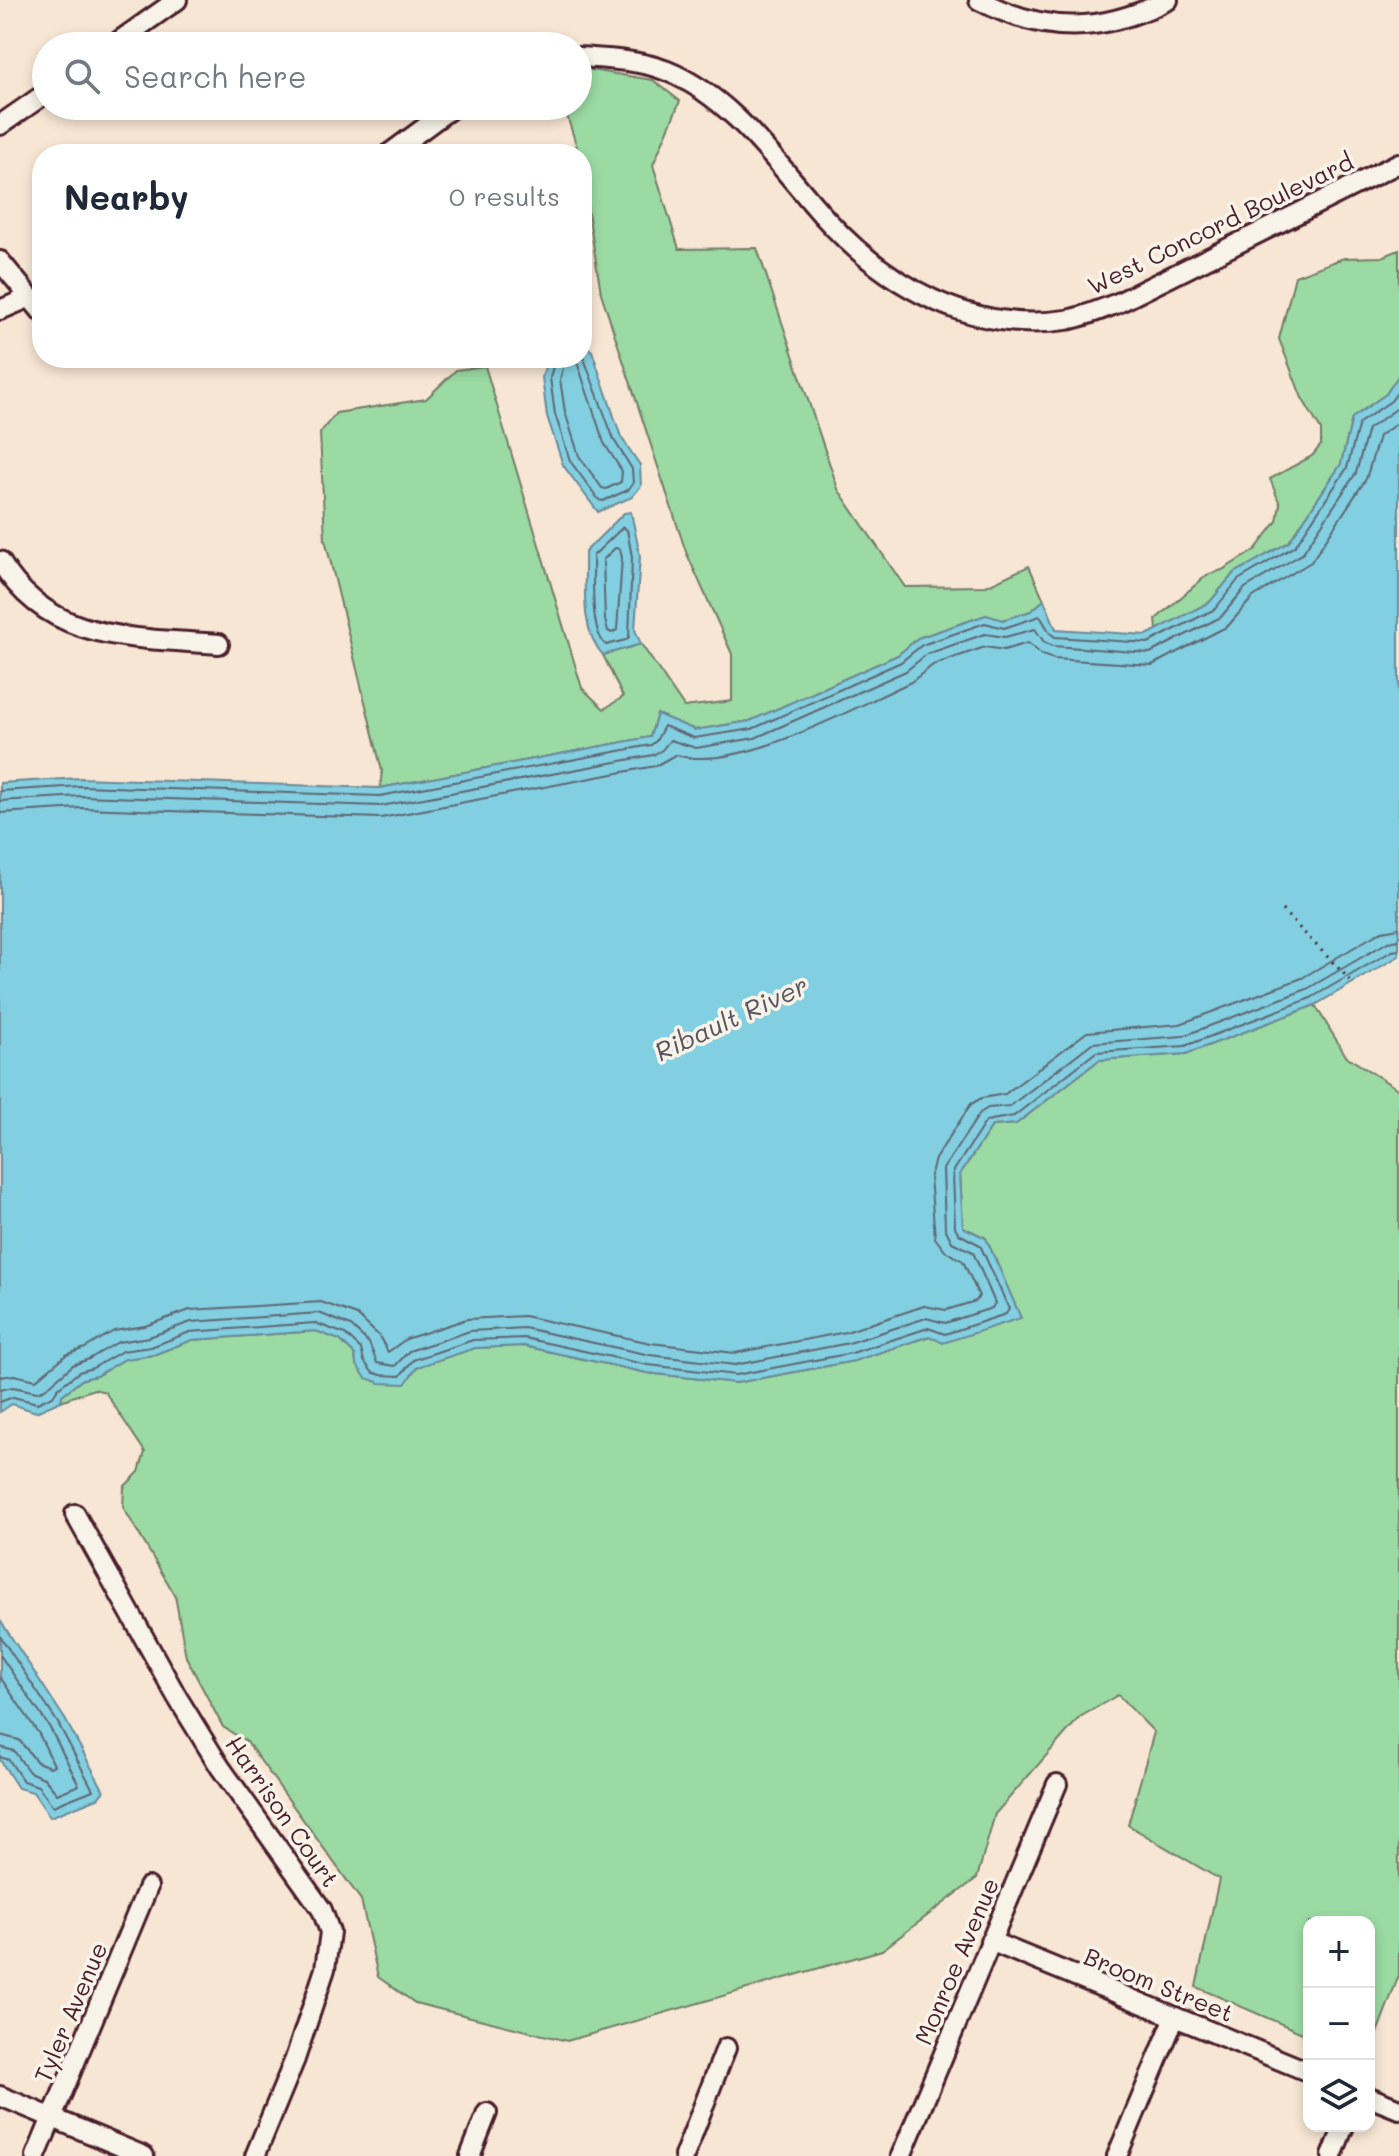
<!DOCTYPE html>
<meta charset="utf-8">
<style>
body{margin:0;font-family:Mali,sans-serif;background:#f6f6f7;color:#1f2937}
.controls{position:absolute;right:24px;bottom:24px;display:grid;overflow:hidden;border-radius:16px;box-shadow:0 4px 12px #0003}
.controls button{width:72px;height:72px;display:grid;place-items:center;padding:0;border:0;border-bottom:2px solid #e0e1e3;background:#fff;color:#1f2937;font:40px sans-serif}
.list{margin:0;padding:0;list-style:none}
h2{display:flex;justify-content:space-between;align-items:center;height:104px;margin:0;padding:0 32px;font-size:34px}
h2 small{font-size:26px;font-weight:400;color:#747a83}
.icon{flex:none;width:44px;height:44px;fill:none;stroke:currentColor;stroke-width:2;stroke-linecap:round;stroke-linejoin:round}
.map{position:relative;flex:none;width:1399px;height:2156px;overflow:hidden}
.search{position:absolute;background:#fff;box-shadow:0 4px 12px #0003;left:32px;top:32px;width:560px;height:88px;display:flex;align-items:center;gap:20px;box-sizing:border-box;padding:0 28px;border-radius:44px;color:#747a83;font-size:30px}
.panel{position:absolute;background:#fff;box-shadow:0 4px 12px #0003;left:32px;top:144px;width:560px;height:224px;border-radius:32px}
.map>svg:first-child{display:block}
.green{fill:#9bdaa3;stroke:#727c67;stroke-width:2}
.water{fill:#81cfe0;stroke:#6b8998;stroke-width:2}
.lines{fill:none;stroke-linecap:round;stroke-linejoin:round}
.shore{stroke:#606573;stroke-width:2}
.minor-casing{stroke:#4a1f2b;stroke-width:24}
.path{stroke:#4a1f2b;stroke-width:3;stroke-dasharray:2 6;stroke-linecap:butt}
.minor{stroke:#f7f3e8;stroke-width:18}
.labels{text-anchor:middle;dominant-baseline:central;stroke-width:7;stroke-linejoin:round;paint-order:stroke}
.street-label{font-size:24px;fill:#4a1f2b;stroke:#f7f3e8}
.water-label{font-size:26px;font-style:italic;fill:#5a5461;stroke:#f7f3e8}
</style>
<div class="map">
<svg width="1399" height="2156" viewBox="0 0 1399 2156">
<rect width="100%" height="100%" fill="#f7e6d4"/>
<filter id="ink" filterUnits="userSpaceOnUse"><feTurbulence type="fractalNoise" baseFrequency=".0125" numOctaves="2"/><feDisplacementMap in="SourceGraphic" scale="16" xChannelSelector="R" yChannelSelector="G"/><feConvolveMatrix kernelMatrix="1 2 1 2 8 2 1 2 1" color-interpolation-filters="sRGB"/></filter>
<g filter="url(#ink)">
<g class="green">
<path d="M578,68L653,80L680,101L653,165L679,249L757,248L838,489L905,587L986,586L1029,566L1044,600L1031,611L1002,620L986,615L918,638L898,655L750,721L695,730L657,714L650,737L380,788L382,771L325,539L320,433L336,413L426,399L456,370L485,366L582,688L604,709L623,697L603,655L641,644L684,707L732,701V654L686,552L601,293L582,174V154H579L564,106H578Z"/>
<path d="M1399,250V375L1386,394L1352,418L1341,464L1289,542L1233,574L1210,602L1157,630L1156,619L1207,575L1222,570L1255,550L1277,521L1280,504L1270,479L1312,456L1321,445V430L1302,398L1279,339L1295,276L1344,258L1382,257Z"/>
<path d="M1315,1005L1346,1056L1399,1090V1975L1369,2054V1922H1309V2036L1196,1987L1219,1879L1128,1825L1154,1732L1118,1695L1080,1717L995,1814L977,1878L882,1950L567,2041L415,2003L378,1977L361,1900L247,1742L223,1727L186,1657L175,1595L123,1507L124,1487L139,1472L145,1452L105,1392L94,1389L61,1401L62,1395L83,1379L96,1376L125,1359L153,1355L192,1340L316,1331L340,1340L355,1355L356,1364L416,1367L475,1348L524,1346L647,1373L736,1383L854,1361L930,1336L1020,1318L986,1238L963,1227L960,1174L992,1126L1016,1124L1099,1060L1186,1054Z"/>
</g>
<g class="water">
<path d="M582,342L592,351L621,437L640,465L641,486L632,497L598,512L563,465L547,416L542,377L548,358H582Z"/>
<path d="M1399,375V956L1315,1005L1186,1054L1099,1060L1016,1124L992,1126L960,1174L963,1227L986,1238L1021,1318L943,1343L929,1336L854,1361L736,1383L647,1373L524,1346L475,1348L417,1367L405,1384L380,1383L366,1378L356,1364L355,1355L340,1340L316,1331L192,1340L153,1355L125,1359L96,1376L83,1379L62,1395L61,1401L36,1412L12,1404L0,1412V783L80,778L380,788L650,737L657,714L695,730L750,721L898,655L918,638L986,615L1003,620L1031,611L1044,600L1056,629L1147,635L1210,602L1233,574L1289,542L1341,464L1352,418L1386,394Z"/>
<path d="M631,512L640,556L635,630L641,644L603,655C579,629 586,585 585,552L624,513Z"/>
<path d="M0,1620L65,1719L104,1791L98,1798L50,1817L33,1792L18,1788L0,1760Z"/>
</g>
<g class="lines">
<g class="shore">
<path d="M555,358L550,378L555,414L570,461L599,500L603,501L628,490L633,483L632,469L614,440L582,353"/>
<path d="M566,358L560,379L565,412L579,456L602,488L606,489L621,482L622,471L604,443L577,362L573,358"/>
<path d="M623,527L627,530L632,557L629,637L626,640L606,645C589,631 594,577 593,556Z"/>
<path d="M615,548L620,549L622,558L617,630L612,633L608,631L605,620L603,560Z"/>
<path d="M0,791L81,786L380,796L651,745L656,741L664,726L694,738L752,729L901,662L922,645L985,623L1004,628L1040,616L1050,633L1055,637L1148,643L1215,609L1238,580L1295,546L1347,468L1359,423L1391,401L1399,390"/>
<path d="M0,801L81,796L381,806L653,755L662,750L670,740L696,748L755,738L906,671L927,654L985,634L1005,637L1035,629L1044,642L1053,646L1150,653L1221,617L1245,588L1302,554L1356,473L1368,429L1399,407"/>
<path d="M0,813L81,808L381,818L655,766L675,755C739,773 851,709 911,682L933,665L985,647L1004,650L1028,643L1042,655L1054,659L1152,665L1228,626L1253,597L1311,562L1366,479L1379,436L1399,422"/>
<path d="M0,1377L14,1375L36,1380L66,1355L85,1348L114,1331L145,1326L190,1310L321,1302L357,1315L379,1336L388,1352L406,1339L467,1319L524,1316L651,1343L735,1353L846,1332L924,1306L946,1310L976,1301L979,1296L963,1261L945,1251L935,1238L930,1177L935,1159L971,1104L982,1098L1005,1094L1087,1032L1180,1024L1302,978L1382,931L1399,928"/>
<path d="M0,1390L13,1387L37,1392L45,1389L73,1365L89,1359L118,1342L149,1337L191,1322L319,1313L351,1326L369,1343L377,1363L395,1366L409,1351L470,1331L524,1328L650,1355L735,1365L849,1343L926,1318L945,1323L992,1308L995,1303L973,1252L952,1242L945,1228L943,1169L980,1113L988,1108L1010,1106L1092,1043L1183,1036L1307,989L1388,942L1399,940"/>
<path d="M0,1402L13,1397L37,1403L53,1396L58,1388L79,1372L93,1368L122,1351L151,1347L190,1332L315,1323L345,1334L361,1349L364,1361L372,1372L381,1375L400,1376L413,1360L473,1340L524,1338L648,1365L736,1375L852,1353L928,1328L945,1334L1006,1314L1009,1309L980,1245L959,1234L955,1227L953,1172L986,1121L1014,1116L1096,1052L1185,1046L1311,998L1392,951L1399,950"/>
<path d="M0,1636L58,1723L93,1790L53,1806L38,1786L23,1781L9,1760L0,1757"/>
<path d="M0,1655L50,1728L79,1785L57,1794L44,1778L29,1772L14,1751L0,1747"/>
<path d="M0,1677L39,1734L54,1765L50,1767L37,1762L19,1740L0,1735"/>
</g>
<defs>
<g id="minor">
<path d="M979,0C1046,35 1101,33 1168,0"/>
<path d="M112,46L177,0"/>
<path d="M578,57C608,59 639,60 667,71C735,99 778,166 826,219C887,286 972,334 1066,320C1084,317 1102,309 1118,303L1399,163"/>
<path d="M0,125L46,93"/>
<path d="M389,154L454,106"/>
<path d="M0,261L42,312"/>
<path d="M0,310L28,298"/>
<path d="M0,561C49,644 135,637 219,644"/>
<path d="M75,1514L177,1697L220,1767L322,1910L330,1932L325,1969L295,2059L255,2156"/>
<path d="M990,1941L1309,2072"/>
<path d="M0,2096L144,2156"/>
<path d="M1369,2097L1399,2109"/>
<path d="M36,2156L148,1887"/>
<path d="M470,2156L487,2113"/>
<path d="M684,2156L726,2048"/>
<path d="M901,2156L1057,1784"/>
<path d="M1117,2156L1175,2017"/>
<path d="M1332,2156L1344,2126"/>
</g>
</defs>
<use href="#minor" class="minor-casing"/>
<path class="path" d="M1282,910L1353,983"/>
<use href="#minor" class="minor"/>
</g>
</g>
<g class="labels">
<g class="street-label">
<text transform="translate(1220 223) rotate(-26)">West Concord Boulevard</text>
<text transform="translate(283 1811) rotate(55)">Harrison Court</text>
<text transform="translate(956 1961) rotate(-67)">Monroe Avenue</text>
<text transform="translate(1159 1984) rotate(22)">Broom Street</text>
<text transform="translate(70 2012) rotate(-67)">Tyler Avenue</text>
</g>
<g class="water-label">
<text transform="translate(731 1018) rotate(-25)">Ribault River</text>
</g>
</g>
</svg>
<div class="controls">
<button>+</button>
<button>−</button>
<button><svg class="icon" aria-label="layers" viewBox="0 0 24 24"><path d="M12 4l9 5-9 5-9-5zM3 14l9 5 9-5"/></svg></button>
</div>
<div class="search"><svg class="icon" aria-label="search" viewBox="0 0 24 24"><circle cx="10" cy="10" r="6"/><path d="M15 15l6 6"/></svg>Search here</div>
<section class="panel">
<h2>Nearby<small>0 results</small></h2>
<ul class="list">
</ul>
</section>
</div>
